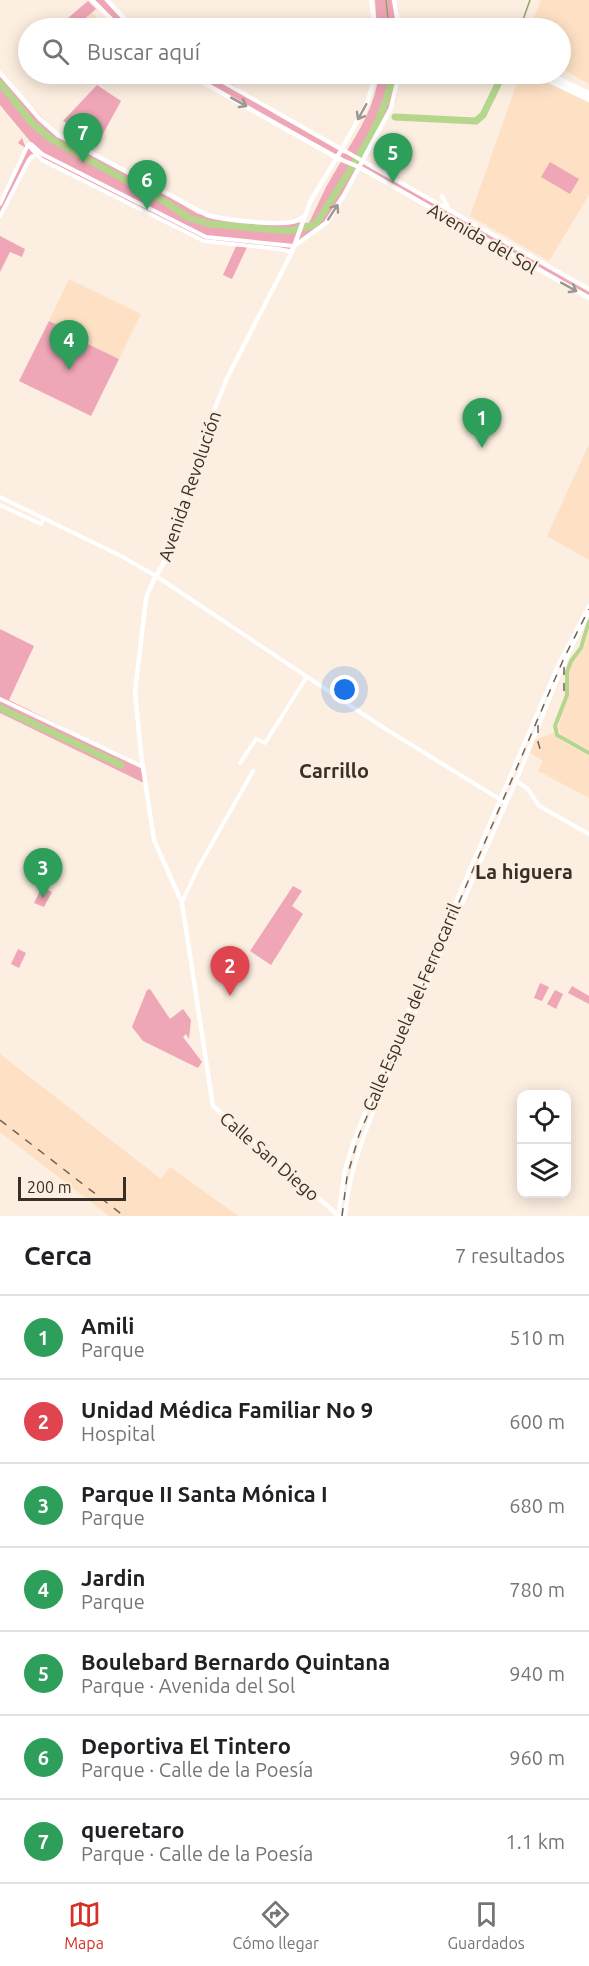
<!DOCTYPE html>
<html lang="es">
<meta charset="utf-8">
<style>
body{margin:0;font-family:Ubuntu,sans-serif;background:#f2f2f2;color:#202124}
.controls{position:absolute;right:18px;bottom:18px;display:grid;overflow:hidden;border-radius:12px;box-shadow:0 3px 15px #0003}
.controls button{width:54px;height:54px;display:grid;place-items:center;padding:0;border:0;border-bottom:2px solid #e0e0e0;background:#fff;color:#202124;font:30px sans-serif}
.scale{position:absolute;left:18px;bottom:15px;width:108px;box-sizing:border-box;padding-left:6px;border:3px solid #382f26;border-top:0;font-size:16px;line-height:21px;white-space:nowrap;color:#382f26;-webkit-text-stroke:4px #fceee0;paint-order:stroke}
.you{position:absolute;left:345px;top:690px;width:21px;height:21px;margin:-15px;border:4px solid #fff;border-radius:50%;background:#1a73e8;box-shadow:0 0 0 9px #1a73e833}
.badge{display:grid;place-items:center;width:39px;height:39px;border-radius:50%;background:#d93025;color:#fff;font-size:20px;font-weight:700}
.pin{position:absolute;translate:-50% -50px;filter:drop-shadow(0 2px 3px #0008)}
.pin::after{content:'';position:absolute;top:32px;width:21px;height:18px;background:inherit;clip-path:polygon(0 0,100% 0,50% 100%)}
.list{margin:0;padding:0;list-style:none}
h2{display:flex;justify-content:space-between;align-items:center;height:78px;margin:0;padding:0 24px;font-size:26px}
h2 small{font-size:20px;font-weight:400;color:#757577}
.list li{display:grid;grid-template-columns:39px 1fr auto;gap:18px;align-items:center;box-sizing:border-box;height:84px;padding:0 24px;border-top:2px solid #e0e0e0}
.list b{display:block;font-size:22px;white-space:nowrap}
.list p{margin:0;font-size:20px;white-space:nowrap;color:#757577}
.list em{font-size:20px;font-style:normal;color:#757577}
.icon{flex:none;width:33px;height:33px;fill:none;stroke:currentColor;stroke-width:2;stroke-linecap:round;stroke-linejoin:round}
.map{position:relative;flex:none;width:589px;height:1216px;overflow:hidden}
.search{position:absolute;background:#fff;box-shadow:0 3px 15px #0003;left:18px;right:18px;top:18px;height:66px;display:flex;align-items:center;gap:15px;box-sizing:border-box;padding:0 21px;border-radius:33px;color:#757577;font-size:22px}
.sheet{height:666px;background:#fff}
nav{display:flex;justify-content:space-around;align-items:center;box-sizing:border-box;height:84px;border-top:2px solid #e0e0e0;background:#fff;font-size:16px;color:#757577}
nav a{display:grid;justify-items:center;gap:3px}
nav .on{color:#d93025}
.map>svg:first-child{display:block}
.built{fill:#fee1c5}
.green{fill:#efa6b6}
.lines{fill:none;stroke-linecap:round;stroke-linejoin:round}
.stream{stroke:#90a46d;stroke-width:1.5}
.canal{stroke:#b5d68c;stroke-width:4}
.river{stroke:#b5d68c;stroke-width:7}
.tertiary{stroke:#fff;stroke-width:4}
.secondary{stroke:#fff;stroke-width:4.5}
.primary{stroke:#fff;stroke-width:4.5}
.rail{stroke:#6e6359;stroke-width:1.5;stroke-dasharray:8 8;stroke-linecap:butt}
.oneway{stroke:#9c9792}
.labels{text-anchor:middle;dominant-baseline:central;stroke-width:4.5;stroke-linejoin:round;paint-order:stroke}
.street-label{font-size:18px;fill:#382f26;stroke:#fceee0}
.neighbourhood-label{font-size:20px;font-weight:bold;fill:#382f26;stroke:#fceee0}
</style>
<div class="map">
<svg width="589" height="1216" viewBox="0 0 589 1216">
<rect width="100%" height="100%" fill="#fceee0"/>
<g class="built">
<path d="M541,0H589V84L561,68L560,28H530Z"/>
<path d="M92,12L105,27L104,28H89L83,22Z"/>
<path d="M520,74H534L589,100V195L549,261L470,216Z"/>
<path d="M69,279L141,314L119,359L65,332L66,329L49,321Z"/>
<path d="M589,444V560L547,536Z"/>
<path d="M589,630V750L562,735L558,728L564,706L568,700V675L574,657L582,652Z"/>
<path d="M553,733L562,741L589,756V798L538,771L543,761L529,752L534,740Z"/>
<path d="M0,1054L161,1179L170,1167L238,1216H109L0,1132Z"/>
</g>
<g class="green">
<path d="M94,0H108L134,28H121Z"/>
<path d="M375,0H395L399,28H377Z"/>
<path d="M88,1L96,9L81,22L86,26L84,28H65L61,24Z"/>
<path d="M0,74L66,142L163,193L198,214L241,220L309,223L326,187L343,158L189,74H228L219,75L275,114L345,154C361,128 375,104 379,74H400L395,102L363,164L589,292V295L361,168L326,223L290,246V249L248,245L232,279L223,275L237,244L204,240L41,157L31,154L27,159L0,215V201L26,148L18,143L22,138L25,146L159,214L39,152L0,105Z"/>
<path d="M97,85L121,101L99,141L63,121Z"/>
<path d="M550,162L579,179L570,194L541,177Z"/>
<path d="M0,236L25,249L22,257L10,252L0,272Z"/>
<path d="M49,321L66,329L65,333L119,359L91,416L19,381Z"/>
<path d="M0,629L34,646L9,700L143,767L146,784L0,713Z"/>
<path d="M293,886L302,891L292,906L303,914L271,965L250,951Z"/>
<path d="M42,887L52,892L44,907L34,903Z"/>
<path d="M18,949L26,953L19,968L11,964Z"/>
<path d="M540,983L549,987L542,1001L534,998Z"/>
<path d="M572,986L589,996V1004L568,993Z"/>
<path d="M150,989L170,1019L183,1009L191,1020L189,1039L186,1034L183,1037L202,1062L198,1068L143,1041L132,1027L147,990Z"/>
<path d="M555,990L563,994L556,1009L547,1004Z"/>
</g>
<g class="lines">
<g class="stream">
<path d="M386,0L389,28"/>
<path d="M520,28L530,0"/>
</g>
<path class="canal" d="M589,621L581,648L571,661L567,672V695L555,726L557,735L589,753"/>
<g class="river">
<path d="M0,83L32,123L51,139L167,203L189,218L210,224L289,231L314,225L321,217C347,171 385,127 392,74"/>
<path d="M395,117L476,121L483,115L503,74"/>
<path d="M0,708L121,765"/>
</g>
<g class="tertiary">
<path d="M127,20L139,28"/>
<path d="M209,74L589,289"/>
<path d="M550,74L589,93"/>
<path d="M28,145L42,160L204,241L279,249L292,252"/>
<path d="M0,204L27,147L31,144L42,154L206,237L294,246"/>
<path d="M0,216L29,160L35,155"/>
<path d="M0,497L121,556L156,576L384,728L506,803"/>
<path d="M0,505L41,524L44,519"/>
<path d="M0,699L143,767"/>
<path d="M240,763L256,739L265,743L306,678"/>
<path d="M516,781L528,789L539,806L589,834"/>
<path d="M182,902L197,870L253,771"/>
<path d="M338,1216L345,1169L353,1143L366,1110L559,663L589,606"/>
<path d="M345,1216C350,1156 378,1103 400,1048C438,958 477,870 516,781C540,725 559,667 589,614"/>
</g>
<g class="secondary">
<path d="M371,0L375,28"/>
<path d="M394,0L399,28"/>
<path d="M0,73L40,119L58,135L207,215C224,220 274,225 291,222C295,222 300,219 304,217"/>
<path d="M442,196L449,210"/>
<path d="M297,244L326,223L344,195L391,108L399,74"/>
<path d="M339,1216L213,1106L182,903L154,840L141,754L135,692L146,599C151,580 164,565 172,547L203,437L228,376L292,252L310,202L342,149L367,103L376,74"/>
</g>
<g class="primary">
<path d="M92,0L120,28"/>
<path d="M107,0L133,28"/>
<path d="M188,74L337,158L359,167L589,298"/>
<path d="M535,74L589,100"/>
<path d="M546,74L589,95"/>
</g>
<g class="rail">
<path d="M564,667V691"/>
<path d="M538,725V742L541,752"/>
<path d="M0,1120L124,1216"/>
<path d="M342,1216L347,1177L359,1135L564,658L589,609"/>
</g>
</g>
<defs><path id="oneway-shaft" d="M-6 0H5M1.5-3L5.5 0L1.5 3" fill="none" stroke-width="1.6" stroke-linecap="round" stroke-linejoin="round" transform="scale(1.5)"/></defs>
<g class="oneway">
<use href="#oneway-shaft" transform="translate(239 102) rotate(29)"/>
<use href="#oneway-shaft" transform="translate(362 112) rotate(119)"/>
<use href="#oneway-shaft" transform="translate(333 212) rotate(-57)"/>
<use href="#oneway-shaft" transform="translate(569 287) rotate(29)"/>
</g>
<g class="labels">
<g class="street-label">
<text transform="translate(483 238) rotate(30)">Avenida del Sol</text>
<text transform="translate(189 486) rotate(-71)">Avenida Revolución</text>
<text transform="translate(411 1007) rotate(-67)">Calle Espuela del Ferrocarril</text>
<text transform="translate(270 1156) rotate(41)">Calle San Diego</text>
</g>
<g class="neighbourhood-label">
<text x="334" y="770">Carrillo</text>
<text x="524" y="871">La higuera</text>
</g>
</g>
</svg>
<div class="controls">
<button><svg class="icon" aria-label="locate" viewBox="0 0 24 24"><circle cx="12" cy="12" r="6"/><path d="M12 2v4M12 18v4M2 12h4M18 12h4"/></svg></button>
<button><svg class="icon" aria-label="layers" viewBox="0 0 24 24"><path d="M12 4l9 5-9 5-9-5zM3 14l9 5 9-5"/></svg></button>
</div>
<div class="scale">200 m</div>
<div class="you"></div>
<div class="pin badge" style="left:482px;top:448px;background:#2e9e5b">1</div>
<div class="pin badge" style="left:230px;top:996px;background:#e0444e">2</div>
<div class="pin badge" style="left:43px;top:898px;background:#2e9e5b">3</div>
<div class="pin badge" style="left:69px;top:370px;background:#2e9e5b">4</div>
<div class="pin badge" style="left:393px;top:183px;background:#2e9e5b">5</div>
<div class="pin badge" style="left:147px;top:210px;background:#2e9e5b">6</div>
<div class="pin badge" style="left:83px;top:163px;background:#2e9e5b">7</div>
<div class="search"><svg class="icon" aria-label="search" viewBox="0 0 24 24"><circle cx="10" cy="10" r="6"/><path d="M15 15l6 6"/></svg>Buscar aquí</div>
</div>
<section class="sheet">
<h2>Cerca<small>7 resultados</small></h2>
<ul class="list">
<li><span class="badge" style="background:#2e9e5b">1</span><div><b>Amili</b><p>Parque</p></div><em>510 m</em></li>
<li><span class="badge" style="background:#e0444e">2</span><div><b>Unidad Médica Familiar No 9</b><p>Hospital</p></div><em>600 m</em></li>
<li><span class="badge" style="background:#2e9e5b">3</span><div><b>Parque II Santa Mónica I</b><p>Parque</p></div><em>680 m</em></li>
<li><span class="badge" style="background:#2e9e5b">4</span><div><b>Jardin</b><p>Parque</p></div><em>780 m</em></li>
<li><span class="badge" style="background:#2e9e5b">5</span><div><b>Boulebard Bernardo Quintana</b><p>Parque · Avenida del Sol</p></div><em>940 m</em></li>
<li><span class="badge" style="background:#2e9e5b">6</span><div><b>Deportiva El Tintero</b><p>Parque · Calle de la Poesía</p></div><em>960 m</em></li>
<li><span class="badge" style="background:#2e9e5b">7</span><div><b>queretaro</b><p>Parque · Calle de la Poesía</p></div><em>1.1 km</em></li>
</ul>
</section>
<nav>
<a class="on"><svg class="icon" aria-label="map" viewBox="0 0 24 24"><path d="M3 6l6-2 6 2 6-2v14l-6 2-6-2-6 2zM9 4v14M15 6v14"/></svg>Mapa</a>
<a><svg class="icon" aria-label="directions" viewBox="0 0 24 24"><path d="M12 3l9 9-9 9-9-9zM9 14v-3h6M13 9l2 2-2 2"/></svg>Cómo llegar</a>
<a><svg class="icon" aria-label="saved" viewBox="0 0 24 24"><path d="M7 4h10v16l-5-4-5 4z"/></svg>Guardados</a>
</nav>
